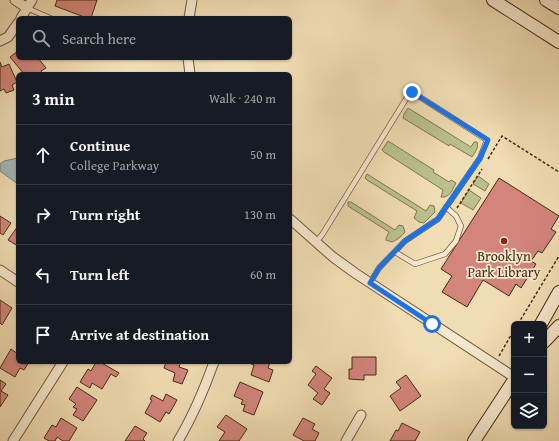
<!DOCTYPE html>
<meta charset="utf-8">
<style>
body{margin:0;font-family:"Gentium Book Plus",serif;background:#242831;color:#f1f3f6}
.controls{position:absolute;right:12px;bottom:12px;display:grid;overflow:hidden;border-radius:6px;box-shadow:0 1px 3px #0004}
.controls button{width:36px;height:36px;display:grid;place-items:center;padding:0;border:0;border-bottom:1px solid #363941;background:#171b24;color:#f1f3f6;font:20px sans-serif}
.stop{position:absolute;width:12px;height:12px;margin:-9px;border:3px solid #1a73e8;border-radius:50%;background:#fff}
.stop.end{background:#1a73e8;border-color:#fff;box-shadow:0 1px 4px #0008}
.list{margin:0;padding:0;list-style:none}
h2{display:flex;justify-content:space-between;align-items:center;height:52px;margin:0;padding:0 16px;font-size:17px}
h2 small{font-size:13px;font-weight:400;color:#9ea1a6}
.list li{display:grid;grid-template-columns:26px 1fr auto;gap:12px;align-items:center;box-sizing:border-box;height:60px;padding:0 16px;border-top:1px solid #363941}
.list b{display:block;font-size:15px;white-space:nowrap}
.list p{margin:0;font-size:13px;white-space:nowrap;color:#9ea1a6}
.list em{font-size:13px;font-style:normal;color:#9ea1a6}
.icon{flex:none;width:22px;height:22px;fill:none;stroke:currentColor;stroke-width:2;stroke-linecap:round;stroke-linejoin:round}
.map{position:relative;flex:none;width:559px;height:441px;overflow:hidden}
.search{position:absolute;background:#171b24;box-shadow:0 1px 3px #0004;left:16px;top:16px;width:276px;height:44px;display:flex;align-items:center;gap:10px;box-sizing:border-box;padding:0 14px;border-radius:6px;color:#9ea1a6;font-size:15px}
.panel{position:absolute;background:#171b24;box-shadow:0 1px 3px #0004;left:16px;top:72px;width:276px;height:292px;border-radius:6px}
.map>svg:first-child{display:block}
.green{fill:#bac18d;stroke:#807650}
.water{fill:#a1b8b9;stroke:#7d7f77}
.building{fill:#d3857c;stroke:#472a14}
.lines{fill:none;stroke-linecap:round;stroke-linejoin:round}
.lane-casing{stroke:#72573c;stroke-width:6}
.street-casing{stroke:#72573c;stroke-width:11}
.secondary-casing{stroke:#472a14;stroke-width:14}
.path{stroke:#472a14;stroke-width:1.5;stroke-dasharray:3 2;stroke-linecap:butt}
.lane{stroke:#f6e9ce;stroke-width:4.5}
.street{stroke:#f6e9ce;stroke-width:9}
.secondary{stroke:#f6e9ce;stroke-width:12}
.route{stroke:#1a73e8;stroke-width:5}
.poi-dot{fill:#8f2418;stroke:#f6e9ce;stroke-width:1.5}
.labels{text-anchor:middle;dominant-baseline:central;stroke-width:3.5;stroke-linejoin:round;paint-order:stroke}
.poi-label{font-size:14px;fill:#472a14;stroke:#f6e9ce}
</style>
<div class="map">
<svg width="559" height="441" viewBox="0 0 559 441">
<rect width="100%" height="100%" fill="#f1ddb4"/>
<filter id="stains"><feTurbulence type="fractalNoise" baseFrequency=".005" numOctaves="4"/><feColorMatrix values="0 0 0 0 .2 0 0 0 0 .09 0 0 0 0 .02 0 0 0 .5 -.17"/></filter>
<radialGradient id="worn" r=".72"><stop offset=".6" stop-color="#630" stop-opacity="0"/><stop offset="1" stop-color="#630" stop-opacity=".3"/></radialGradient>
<g class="green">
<path d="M408,108L471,147L474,142H477C479,148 475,152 472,157L450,144L449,146L403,118L404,114Z"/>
<path d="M388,141L434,170L433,172L449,182L451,180L456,183C452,190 450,198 441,197L443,190L384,152L382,150Z"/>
<path d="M367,174L426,211L430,205L434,206L435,212L424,223L419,222L414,218L417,211L367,180L365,178Z"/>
<path d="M478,176L489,184L485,191L473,184Z"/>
<path d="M469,190L481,198L473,210L461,203Z"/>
<path d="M348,202H351L395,230L399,225L403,226L405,232C401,237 397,240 392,242L386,240V238L389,232L348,206Z"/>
</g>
<path class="water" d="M18,158V184L0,171V164L4,161Z"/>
<g class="building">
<path d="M57,0H97L91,18H87L55,6Z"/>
<path d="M18,51V58H28L29,60L31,58H38L46,68L41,71L43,74H24L10,57Z"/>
<path d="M0,62L2,67L9,64L17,82L12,85L14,90L6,93L4,89L0,91Z"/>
<path d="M499,178L559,216L551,229L556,232L542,253L538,251L531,261L536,264L521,288L516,284L509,296L483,280L467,307L442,292L452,276L441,269Z"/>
<path d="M0,216L11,223L3,235L0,233Z"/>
<path d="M18,226V246L8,240Z"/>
<path d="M0,300L12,308L2,325L0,323Z"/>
<path d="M11,349L18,354V362H29L24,370L20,368L15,377L0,368Z"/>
<path d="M352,357H376V375H364V380L349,379V369H352Z"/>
<path d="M96,362H100L119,373L116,377L111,374L102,389L92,383L90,388L80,382L88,369L91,371Z"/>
<path d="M166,362H181L179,367L188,370L182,384L173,381L175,373L164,368Z"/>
<path d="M247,362H270L268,368L273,370L269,382L251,375L254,365Z"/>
<path d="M316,366L332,378L324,389L330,393L322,405L313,399L318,393L308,385L316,374L312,371Z"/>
<path d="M406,375L421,396L400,411L390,396L401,388L396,382Z"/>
<path d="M0,380L6,384L1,391L8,395L0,407Z"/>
<path d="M240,382L263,392L254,415L243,411L245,405L241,404L243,400L234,396Z"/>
<path d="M77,387L97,400L83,421L73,415L77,409L73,407L76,404L69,399Z"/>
<path d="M166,394L177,400L169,414L166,412L160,422L145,413L152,400L150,399L152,395L163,401Z"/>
<path d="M226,415L247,429L239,441H219L225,432L217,427Z"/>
<path d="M61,418L77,428L69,441H63L57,437L55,441H49L44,438L52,425L56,427Z"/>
<path d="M303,418L315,424L312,429L319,433L315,441H304L293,435Z"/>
<path d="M402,423L420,432L415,441H390L396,430L398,431Z"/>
<path d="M135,426L147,433L143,439L145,441H125Z"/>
</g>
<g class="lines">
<defs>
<g id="lane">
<path d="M27,8L50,18"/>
<path d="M316,242L322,235L406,99L412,92L487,140L480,158L438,219L405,241L379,268L370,283"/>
<path d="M395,252L415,264L445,254L456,241L461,226L456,216L446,207"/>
</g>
<g id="street">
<path d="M15,0L27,8"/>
<path d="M21,18L32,0"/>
<path d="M189,18L192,0"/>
<path d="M0,41L8,37L18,23"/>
<path d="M188,58L190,74"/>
<path d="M290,219L333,257L355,273L514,377"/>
<path d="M0,270L18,282"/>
<path d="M13,441L63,362"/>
<path d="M178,441C193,416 204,390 214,362"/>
<path d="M346,441L361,415"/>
</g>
<g id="secondary">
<path d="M493,0L559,42"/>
<path d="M546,0L559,8"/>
<path d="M541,324L559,292"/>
<path d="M544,342L559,326"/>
<path d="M474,441L514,380"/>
</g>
</defs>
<use href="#lane" class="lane-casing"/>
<use href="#street" class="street-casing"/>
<use href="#secondary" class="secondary-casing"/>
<g class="path">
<path d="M488,159L502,136L559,172"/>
<path d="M457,208L482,169"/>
<path d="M518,324L559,256"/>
<path d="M499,356L514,330"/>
</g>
<use href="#lane" class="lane"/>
<use href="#street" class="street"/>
<use href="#secondary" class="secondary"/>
</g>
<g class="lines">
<path class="route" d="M412,92L488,140L480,158L438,219L405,241L379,268L370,283L432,324"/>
</g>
<circle class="poi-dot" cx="504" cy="241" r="4"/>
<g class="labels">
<g class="poi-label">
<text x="504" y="256">Brooklyn<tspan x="504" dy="16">Park Library</tspan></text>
</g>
</g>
<rect width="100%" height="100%" filter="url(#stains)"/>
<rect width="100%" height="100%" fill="url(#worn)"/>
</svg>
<div class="controls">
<button>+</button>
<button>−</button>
<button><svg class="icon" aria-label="layers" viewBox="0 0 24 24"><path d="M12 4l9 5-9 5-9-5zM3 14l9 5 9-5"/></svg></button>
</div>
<div class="stop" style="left:432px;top:324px"></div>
<div class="stop end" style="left:412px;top:92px"></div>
<div class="search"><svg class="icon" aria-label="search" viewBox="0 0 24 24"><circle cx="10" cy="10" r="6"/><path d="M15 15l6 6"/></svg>Search here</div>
<section class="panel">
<h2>3 min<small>Walk · 240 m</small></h2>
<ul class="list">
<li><svg class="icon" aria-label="ahead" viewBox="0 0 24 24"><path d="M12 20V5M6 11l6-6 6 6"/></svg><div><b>Continue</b><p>College Parkway</p></div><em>50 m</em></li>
<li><svg class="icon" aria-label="right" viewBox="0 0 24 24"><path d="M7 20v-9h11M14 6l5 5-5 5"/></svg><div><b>Turn right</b></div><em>130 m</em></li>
<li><svg class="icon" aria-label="left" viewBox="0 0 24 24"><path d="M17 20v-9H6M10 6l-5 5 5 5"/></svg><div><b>Turn left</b></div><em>60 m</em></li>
<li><svg class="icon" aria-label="arrive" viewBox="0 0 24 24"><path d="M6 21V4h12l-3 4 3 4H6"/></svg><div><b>Arrive at destination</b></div></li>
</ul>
</section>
</div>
